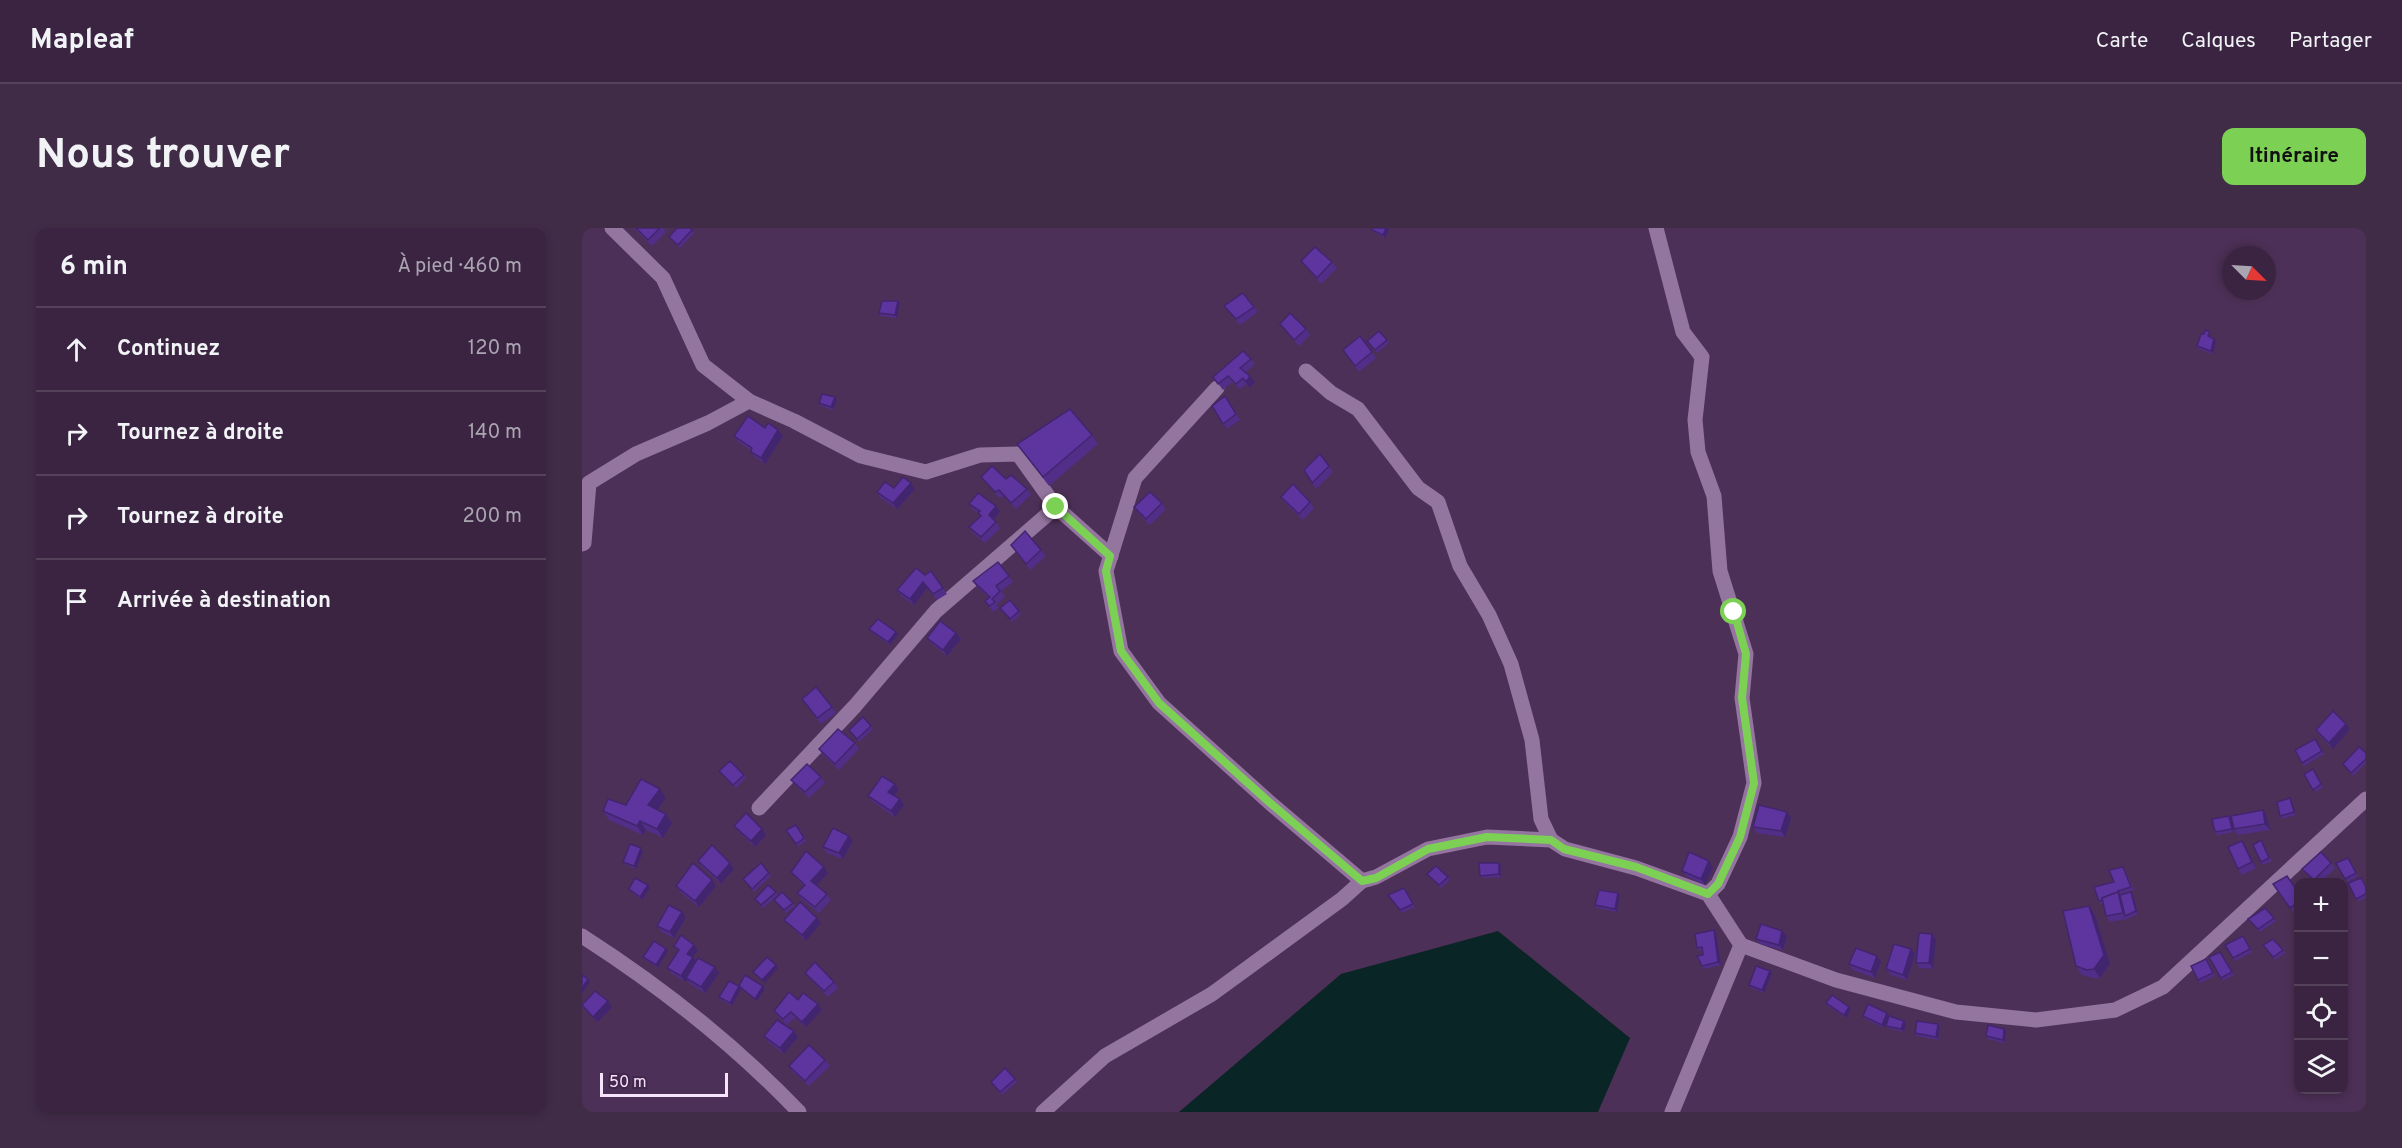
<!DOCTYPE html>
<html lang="fr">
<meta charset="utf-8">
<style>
body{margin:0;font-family:Overpass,sans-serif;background:#412c48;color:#f1f3f6}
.controls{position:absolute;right:18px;bottom:18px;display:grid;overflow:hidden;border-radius:12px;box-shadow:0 3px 9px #0003}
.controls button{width:54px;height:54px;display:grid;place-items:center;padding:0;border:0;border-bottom:2px solid #54415a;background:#3a2441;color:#f1f3f6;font:30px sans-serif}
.compass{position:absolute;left:1640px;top:18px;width:54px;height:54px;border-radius:50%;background:#3a2441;box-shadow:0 3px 9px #0003;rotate:114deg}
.scale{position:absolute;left:18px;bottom:15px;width:128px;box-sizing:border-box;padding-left:6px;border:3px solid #f6e4fc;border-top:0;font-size:16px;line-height:21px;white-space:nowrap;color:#f6e4fc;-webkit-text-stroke:4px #42264c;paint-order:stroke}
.stop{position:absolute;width:18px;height:18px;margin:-14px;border:4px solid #7cd155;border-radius:50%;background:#fff}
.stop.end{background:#7cd155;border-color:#fff;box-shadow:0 2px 6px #0008}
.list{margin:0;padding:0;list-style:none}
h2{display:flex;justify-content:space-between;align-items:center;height:78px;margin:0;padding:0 24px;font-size:26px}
h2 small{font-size:20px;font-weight:400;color:#aba4b1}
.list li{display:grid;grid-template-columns:39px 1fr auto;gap:18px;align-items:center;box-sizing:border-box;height:84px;padding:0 24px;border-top:2px solid #54415a}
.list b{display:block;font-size:22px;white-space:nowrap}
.list em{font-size:20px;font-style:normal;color:#aba4b1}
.icon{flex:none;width:33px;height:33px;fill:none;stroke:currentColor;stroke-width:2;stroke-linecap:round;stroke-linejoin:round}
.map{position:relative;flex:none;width:1784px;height:884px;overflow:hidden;border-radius:12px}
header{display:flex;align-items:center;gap:36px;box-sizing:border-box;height:84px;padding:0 30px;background:#3a2441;border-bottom:2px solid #54415a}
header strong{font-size:28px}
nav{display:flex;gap:33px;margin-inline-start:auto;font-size:21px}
.intro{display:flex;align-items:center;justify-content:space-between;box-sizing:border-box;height:144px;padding:0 36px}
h1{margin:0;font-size:42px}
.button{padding:15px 27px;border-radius:12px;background:#7cd155;color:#111;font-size:21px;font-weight:700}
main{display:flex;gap:36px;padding:0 36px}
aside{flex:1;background:#3a2441;border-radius:12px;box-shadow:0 3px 9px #0003}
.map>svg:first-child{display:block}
.water{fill:#0a2525}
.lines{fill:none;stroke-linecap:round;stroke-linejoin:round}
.minor{stroke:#9475a0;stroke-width:15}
.wall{fill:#512e88}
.shaded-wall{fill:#42256f}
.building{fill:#5e359e;stroke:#42256f;stroke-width:1.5}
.route{stroke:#7cd155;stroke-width:8}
</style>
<header>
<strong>Mapleaf</strong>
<nav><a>Carte</a><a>Calques</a><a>Partager</a></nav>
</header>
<div class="intro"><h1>Nous trouver</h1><a class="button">Itinéraire</a></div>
<main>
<aside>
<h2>6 min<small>À pied · 460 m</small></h2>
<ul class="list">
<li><svg class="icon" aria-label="ahead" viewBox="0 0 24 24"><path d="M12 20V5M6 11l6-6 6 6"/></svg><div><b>Continuez</b></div><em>120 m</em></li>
<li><svg class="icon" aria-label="right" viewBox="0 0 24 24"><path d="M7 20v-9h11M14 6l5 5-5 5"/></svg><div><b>Tournez à droite</b></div><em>140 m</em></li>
<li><svg class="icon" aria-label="right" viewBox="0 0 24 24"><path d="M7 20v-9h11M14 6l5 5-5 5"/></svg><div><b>Tournez à droite</b></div><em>200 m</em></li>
<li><svg class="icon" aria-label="arrive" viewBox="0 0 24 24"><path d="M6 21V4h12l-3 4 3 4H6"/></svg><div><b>Arrivée à destination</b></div></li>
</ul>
</aside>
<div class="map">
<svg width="1784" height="884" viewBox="0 0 1784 884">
<rect width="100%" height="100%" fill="#4d3057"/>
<path class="water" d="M916,703L1048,810L1016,884H597L759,746Z"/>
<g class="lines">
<g class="minor">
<path d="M30,0L81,50L121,137L167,173"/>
<path d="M1074,0L1101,104L1120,129L1113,192L1116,224L1132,268L1138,343L1164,426L1160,470L1172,555L1158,609L1136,656L1126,666"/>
<path d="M724,143L749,165L776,181L836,260L856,274L878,338L907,387L929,436L950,512L959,591L969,612"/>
<path d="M635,160L553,250L524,343L539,423L577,475L687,574L780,653"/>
<path d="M0,316L2,315L7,255L54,226L126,195L167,173L212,193L279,228L344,244L398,227L436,226L474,279"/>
<path d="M177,580L273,478L354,383L474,279L529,328"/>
<path d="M0,708C78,758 153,817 217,884"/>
<path d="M1159,717L1254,752L1374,784L1454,792L1533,782L1581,759L1784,571"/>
<path d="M461,884L523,828L630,766L760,671L780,653L794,649L846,621L905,609L969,612L983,621L1054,640L1126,666L1159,717L1090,884"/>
</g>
</g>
<g class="wall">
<path d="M52,0H81L84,4L70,18Z"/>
<path d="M110,2L112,5L98,20L87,9Z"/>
<path d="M790,2H807L803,10L792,4Z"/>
<path d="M719,33L750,34L755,40L739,56Z"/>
<path d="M661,65L676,84L658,97L642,78Z"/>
<path d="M316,73L318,75L315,90L299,88L297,85Z"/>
<path d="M698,96L724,101L728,107L717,118Z"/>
<path d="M797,103L807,115L795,125L785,113Z"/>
<path d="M1630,107L1629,110L1634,114L1631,126L1617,121L1615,118Z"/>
<path d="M778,108L794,130L777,144L761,122Z"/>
<path d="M669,131L673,136L664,144L673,154L668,160L665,156L658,161L650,154L641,162L631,149Z"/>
<path d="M643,168L658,192L645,201L630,178Z"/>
<path d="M255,172L251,182L239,178L237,175Z"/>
<path d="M183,200L196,202L201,208L183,236L173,229L169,224V222L156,214L152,208Z"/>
<path d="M510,207L516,216L467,258L435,216Z"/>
<path d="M738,226L751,244L734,261L722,242Z"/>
<path d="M399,249L424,251L445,261L449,267L434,281L422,268L417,270Z"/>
<path d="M312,260L333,261L315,281L299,270L295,264Z"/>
<path d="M699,269L728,274L732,280L721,292L703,275Z"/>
<path d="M580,275L584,281L568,297L556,285L552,279Z"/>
<path d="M387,276L418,283L412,292L418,300L403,315L391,305L387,299L399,288L396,285L391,282Z"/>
<path d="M429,317L459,322L464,328L448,342Z"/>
<path d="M349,343L365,366L355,372L345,360L332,377L319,368L315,362Z"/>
<path d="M427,348L431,354L419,363L423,369L414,377L417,380L411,384L403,373L407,370L395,359L391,353Z"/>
<path d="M420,383H437L439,386L430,394Z"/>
<path d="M287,401L316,407L308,417L289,404Z"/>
<path d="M374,405L379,411L365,428L349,415L345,410Z"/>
<path d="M234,459L254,485L239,496L220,471Z"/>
<path d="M289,498L291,501L277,514L267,502Z"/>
<path d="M1768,501L1751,521L1738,508L1734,502Z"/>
<path d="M1733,511L1742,526L1722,538L1720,535Z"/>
<path d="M273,515L277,521L257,542L241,527L237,521Z"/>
<path d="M1784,525V535L1771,548L1761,536Z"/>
<path d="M1731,541L1741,559L1734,564L1722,546Z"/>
<path d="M137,543L162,547L164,550L154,560Z"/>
<path d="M239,549L243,555L227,570L214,558L209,552Z"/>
<path d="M313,556L317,562L312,568L318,571L322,577L313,589L291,574L286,568Z"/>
<path d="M84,570L75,582L84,586L90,595L81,610L64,602L61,607L27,592L21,583L44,577Z"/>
<path d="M1708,570L1710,573L1714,587L1700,591L1698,588Z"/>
<path d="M1205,584L1209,590L1203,609L1175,605L1171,599Z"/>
<path d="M1647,588L1649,591L1652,604L1635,607L1633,604Z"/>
<path d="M1685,588L1688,602L1656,607L1652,601Z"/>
<path d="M214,597L224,613L216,619L204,602Z"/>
<path d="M152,598L180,601L184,607L173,619L156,603Z"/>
<path d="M1679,612L1690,633L1681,637L1679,634Z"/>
<path d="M271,613L261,631L245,625L241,619Z"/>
<path d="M1664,619L1674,640L1660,647L1656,641Z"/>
<path d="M61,623L54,641L44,637L41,634Z"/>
<path d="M1766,630L1776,648L1766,654L1754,635Z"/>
<path d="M116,633L148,635L152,641L139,656L120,639Z"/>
<path d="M179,635L189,648L172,664L161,651Z"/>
<path d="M917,635L919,638V649L900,650L898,648Z"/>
<path d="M1749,635L1753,640L1739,654H1732L1720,641Z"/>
<path d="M1131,639L1123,657L1104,648L1100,643Z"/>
<path d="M1541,639L1552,662L1538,666L1539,667L1549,664L1551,667L1556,686L1545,691L1528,694L1524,688L1521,675L1519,676L1517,673L1532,654Z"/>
<path d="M209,644L246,645L234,658L245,666L249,672L237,685L219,671L215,665L222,658L213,649Z"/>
<path d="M845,646L866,649L868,652L859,660Z"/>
<path d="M130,652L134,658L117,679L98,664L94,658Z"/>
<path d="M1691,656L1716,664V683L1713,686Z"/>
<path d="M1784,659V670L1777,673L1774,671Z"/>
<path d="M68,660L60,672L49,664L47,661Z"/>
<path d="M824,663L833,679L820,685L806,667Z"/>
<path d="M194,664L196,667L181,680L173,671Z"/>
<path d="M1038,668L1035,684L1015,680L1013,677Z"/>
<path d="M192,672L211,675L213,678L204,685Z"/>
<path d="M1683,680L1694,693L1678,704L1666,691Z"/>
<path d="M1513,687L1528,736L1518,750H1511L1500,747L1494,738Z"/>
<path d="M104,689L92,710L80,704L75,698Z"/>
<path d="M235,690L239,695L224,713L207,697L202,692Z"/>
<path d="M1134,705L1139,737L1122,741L1120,738L1121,727V722L1117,723L1115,720Z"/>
<path d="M1350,706L1354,712L1351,741L1338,740L1334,735Z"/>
<path d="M1205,708L1201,722L1178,716L1174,711Z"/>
<path d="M1661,708L1670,724L1653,733L1643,717Z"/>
<path d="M112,717L116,722L111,729L114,733L137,745L123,765L108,756L105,751L103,754L89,745L85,740L96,724L92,718Z"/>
<path d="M1681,717L1701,722L1703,725L1693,732Z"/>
<path d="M86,723L76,740L63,732L61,729Z"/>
<path d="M1638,724L1652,747L1641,753L1627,729Z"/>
<path d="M1333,726L1325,752L1309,747L1304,741Z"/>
<path d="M1626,733L1633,748L1618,755L1616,752Z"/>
<path d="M1299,734L1293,750L1271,742L1267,736Z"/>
<path d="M1188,743L1190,746L1182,765L1169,760L1167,757Z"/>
<path d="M223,745L252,754L256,760L246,769L227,750Z"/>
<path d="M157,758H181L183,761L175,773L159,761L150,778L139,772L137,769Z"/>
<path d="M216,772L240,782L224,799L213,790L205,797L196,789L192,783Z"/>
<path d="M1244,775L1267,779L1269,782L1264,790L1246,778Z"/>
<path d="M0,778L30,779L16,794L4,783Z"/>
<path d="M1305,785L1307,788L1322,793L1324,796L1322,804L1306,800L1304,798L1306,790L1302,800L1283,791L1281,788Z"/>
<path d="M1358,799L1356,812L1335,808L1333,805Z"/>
<path d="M212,803L216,809L202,826L186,814L182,808Z"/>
<path d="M1424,804L1423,815L1406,811L1404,808Z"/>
<path d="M243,832L248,838L227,858L211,844L207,838Z"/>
<path d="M433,851L435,854L420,867L409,854Z"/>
</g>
<g class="shaded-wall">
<path d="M804,0H806L807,2L803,10L801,7Z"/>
<path d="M316,73L318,75L315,90L313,87Z"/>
<path d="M1632,111L1634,114L1631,126L1629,123Z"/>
<path d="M668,148L673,154L668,160L664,154Z"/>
<path d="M253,169L255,172L251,182L249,179Z"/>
<path d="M196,202L201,208L183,236L179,230Z"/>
<path d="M329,255L333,261L315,281L311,275Z"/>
<path d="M414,278L418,283L411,293L407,287Z"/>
<path d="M341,354L345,360L332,377L328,371Z"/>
<path d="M314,404L316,407L308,417L306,414Z"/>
<path d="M374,405L379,411L365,428L361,422Z"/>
<path d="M1764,496L1768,501L1751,521L1747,515Z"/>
<path d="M313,556L317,562L310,570L306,564Z"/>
<path d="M78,561L84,570L72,586L66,577Z"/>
<path d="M1708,570L1710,573L1714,587L1712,584Z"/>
<path d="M318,571L322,577L313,589L309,583Z"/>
<path d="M1681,582L1685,588L1688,602L1683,596Z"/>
<path d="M1205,584L1209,590L1203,609L1199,603Z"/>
<path d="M84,586L90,595L81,610L75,601Z"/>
<path d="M1647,588L1649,591L1652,604L1650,601Z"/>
<path d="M58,593L64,602L61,607L55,598Z"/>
<path d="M180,601L184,607L173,619L169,613Z"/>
<path d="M267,608L271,613L261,631L257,625Z"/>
<path d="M1660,613L1664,619L1674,640L1670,634Z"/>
<path d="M59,620L61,623L54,641L52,638Z"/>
<path d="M1127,633L1131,639L1123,657L1119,651Z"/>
<path d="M148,635L152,641L139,656L135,650Z"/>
<path d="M917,635L919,638V649L917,646Z"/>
<path d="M242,639L246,645L233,659L229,653Z"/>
<path d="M130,652L134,658L117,679L113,673Z"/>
<path d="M66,657L68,660L60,672L58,669Z"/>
<path d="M1549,664L1551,667L1556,686L1554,683Z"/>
<path d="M1036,665L1038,668L1035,684L1033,681Z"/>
<path d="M1507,678L1513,687L1528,736L1518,750L1512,741Z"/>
<path d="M100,684L104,689L92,710L88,704Z"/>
<path d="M235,690L239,695L224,713L220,707Z"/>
<path d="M1132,702L1134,705L1139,737L1136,734Z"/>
<path d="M1200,703L1205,708L1201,722L1197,717Z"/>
<path d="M1350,706L1354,712L1351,741L1347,735Z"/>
<path d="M112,717L116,722L109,732L105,726Z"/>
<path d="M84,721L86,723L76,740L74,737Z"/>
<path d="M1329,721L1333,726L1325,752L1321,747Z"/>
<path d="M1295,728L1299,734L1293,750L1289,744Z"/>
<path d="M111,729L115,735L103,754L99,748Z"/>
<path d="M194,737L196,740L183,755L180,752Z"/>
<path d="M133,739L137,745L123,765L119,759Z"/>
<path d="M1188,743L1190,746L1182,765L1180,762Z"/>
<path d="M6,751L8,754L0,766V760Z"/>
<path d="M157,758L159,761L150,778L148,775Z"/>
<path d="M181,758L183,761L175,773L173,771Z"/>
<path d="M26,773L30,779L16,794L11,789Z"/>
<path d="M236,776L240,782L224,799L220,794Z"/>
<path d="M1267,779L1269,782L1264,790L1262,787Z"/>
<path d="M1305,785L1307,788L1302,800L1300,797Z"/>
<path d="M1322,793L1324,796L1322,804L1319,801Z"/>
<path d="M1356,796L1358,799L1356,812L1354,809Z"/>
<path d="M1422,801L1424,804L1423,815L1421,812Z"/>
<path d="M212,803L216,809L202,826L198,820Z"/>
</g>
<g class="building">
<path d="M54,0H78L66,12Z"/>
<path d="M95,0H108L110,2L96,17L87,9Z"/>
<path d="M791,0H804L801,7L790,2Z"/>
<path d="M733,19L750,34L735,50L719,33Z"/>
<path d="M661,65L672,79L654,91L642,78Z"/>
<path d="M300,73H316L313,87L297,85Z"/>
<path d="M708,85L724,101L712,112L698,96Z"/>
<path d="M1623,102L1628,104L1626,108L1632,111L1629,123L1615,118L1619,106H1622Z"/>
<path d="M797,103L805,112L793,122L785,113Z"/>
<path d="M778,108L790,124L773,138L761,122Z"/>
<path d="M661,123L669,131L658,140L668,148L664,154L661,150L654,156L646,148L636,156L631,149Z"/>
<path d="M240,166L253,169L249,179L237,175Z"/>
<path d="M643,168L654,186L641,196L630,178Z"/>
<path d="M488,181L510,207L461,249L435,216Z"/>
<path d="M166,188L183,200L186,195L196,202L179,230L169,224L170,220L152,208Z"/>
<path d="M738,226L747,238L730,255L722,242Z"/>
<path d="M410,238L424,251L429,247L445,261L429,275L417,262L413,264L399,249Z"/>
<path d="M321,249L329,255L311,275L295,264L303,254L312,260Z"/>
<path d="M711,256L728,274L717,286L699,269Z"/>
<path d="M568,264L580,275L564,291L552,279Z"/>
<path d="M396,265L414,278L407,287L414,294L399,309L387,299L399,288L396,284L398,283L387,276Z"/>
<path d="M443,303L459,322L444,336L429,317Z"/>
<path d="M416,334L427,348L414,358L418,363L410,371L413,374L407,378L403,373L408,369L391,353Z"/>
<path d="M334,340L343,347L349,343L361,360L351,366L341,354L328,371L315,362Z"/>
<path d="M428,372L437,383L428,391L418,380Z"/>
<path d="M296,391L314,404L306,414L287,401Z"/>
<path d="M358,393L374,405L361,422L345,410Z"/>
<path d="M234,459L250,479L235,490L220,471Z"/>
<path d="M1751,483L1764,496L1747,515L1734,502Z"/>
<path d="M281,489L289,498L275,511L267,502Z"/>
<path d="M256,501L273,515L253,536L237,521Z"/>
<path d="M1733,511L1740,523L1720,535L1713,522Z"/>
<path d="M1777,519L1784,525V531L1769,545L1761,536Z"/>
<path d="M148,533L162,547L151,557L137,543Z"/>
<path d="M225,536L239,549L223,564L209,552Z"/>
<path d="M1731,541L1739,556L1731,562L1722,546Z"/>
<path d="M300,548L313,556L306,564L318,571L309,583L286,568Z"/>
<path d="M59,551L78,561L66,577L84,586L75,601L58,593L55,598L21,583L26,571L44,577Z"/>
<path d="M1708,570L1712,584L1698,588L1695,574Z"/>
<path d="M1177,577L1205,584L1199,603L1171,599Z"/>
<path d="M1681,582L1683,596L1652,601L1649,588Z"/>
<path d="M164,585L180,601L169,613L152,598Z"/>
<path d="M1647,588L1650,601L1633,604L1630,591Z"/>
<path d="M214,597L222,610L214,616L204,602Z"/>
<path d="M251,600L267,608L257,625L241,619Z"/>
<path d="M1679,612L1687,630L1679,634L1671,617Z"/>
<path d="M1660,613L1670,634L1656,641L1646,619Z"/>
<path d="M48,616L59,620L52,638L41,634Z"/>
<path d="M130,617L148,635L135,650L116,633Z"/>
<path d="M224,623L242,639L229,653L245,666L233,679L215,665L223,657L209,644Z"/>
<path d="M1107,624L1127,633L1119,651L1100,643Z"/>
<path d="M1739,624L1749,635L1732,652L1720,641Z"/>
<path d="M1766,630L1774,645L1763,651L1754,635Z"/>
<path d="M111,635L130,652L113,673L94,658Z"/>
<path d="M179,635L187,645L170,661L161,651Z"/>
<path d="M897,635H917V646L898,648Z"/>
<path d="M854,638L866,649L857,657L845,646Z"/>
<path d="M1541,639L1549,659L1536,663L1538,667L1536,664L1520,670L1521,672L1517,673L1512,659L1532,654L1527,642Z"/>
<path d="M1705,648L1716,664V674L1708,680L1691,656Z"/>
<path d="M53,650L66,657L58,669L47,661Z"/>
<path d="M1779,650L1784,659V666L1774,671L1766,655Z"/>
<path d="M186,657L194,664L179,677L173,671Z"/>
<path d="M822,660L831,676L818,682L806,667Z"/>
<path d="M1017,662L1036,665L1033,681L1013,677Z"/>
<path d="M200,664L211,675L202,682L192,672Z"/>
<path d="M1536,664L1541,685L1524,688L1520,670Z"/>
<path d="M1549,664L1554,683L1543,688L1538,667Z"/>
<path d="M218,674L235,690L220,707L202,692Z"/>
<path d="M87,677L100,684L88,704L75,698Z"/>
<path d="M1507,678L1522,727L1512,741L1505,742L1494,738L1481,683Z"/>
<path d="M1683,680L1692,690L1676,701L1666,691Z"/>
<path d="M1179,696L1200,703L1197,717L1174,711Z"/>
<path d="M1716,698V707L1712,701Z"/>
<path d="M1132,702L1136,734L1120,738L1115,728L1121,727L1120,719L1115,720L1113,706Z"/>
<path d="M1337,705L1350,706L1347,735H1334Z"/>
<path d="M99,707L112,717L105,726L111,729L99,748L85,740L97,722L92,718Z"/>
<path d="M1661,708L1668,721L1651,730L1643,717Z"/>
<path d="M1691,711L1701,722L1691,729L1681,717Z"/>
<path d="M72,713L84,721L74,737L61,729Z"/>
<path d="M1312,716L1329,721L1321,747L1304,741Z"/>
<path d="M1274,720L1295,728L1289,744L1267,736Z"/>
<path d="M1638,724L1650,744L1639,750L1627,729Z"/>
<path d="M185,729L194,737L180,752L171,744Z"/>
<path d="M116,730L133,739L119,759L104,750Z"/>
<path d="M1624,731L1631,745L1616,752L1609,738Z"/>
<path d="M233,734L252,754L242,763L223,745Z"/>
<path d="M1174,738L1188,743L1180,762L1167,757Z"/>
<path d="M0,747L6,751L0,760Z"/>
<path d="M163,747L181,758L173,771L157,758Z"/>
<path d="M147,753L157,758L148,775L137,769Z"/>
<path d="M13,763L26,773L11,789L0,777Z"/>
<path d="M207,764L216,772L221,765L236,776L220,794L209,784L201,791L192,783Z"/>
<path d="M1250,767L1267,779L1262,787L1244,775Z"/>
<path d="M1286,776L1305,785L1300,797L1281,788Z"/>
<path d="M1307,788L1322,793L1319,801L1304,798Z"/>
<path d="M195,792L212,803L198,820L182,808Z"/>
<path d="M1335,793L1356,796L1354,809L1333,805Z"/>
<path d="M1406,797L1422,801L1421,812L1404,808Z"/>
<path d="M227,817L243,832L223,853L207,838Z"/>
<path d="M423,840L433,851L418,864L409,854Z"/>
</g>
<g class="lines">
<path class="route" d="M474,279L528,328L524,343L539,423L577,475L687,574L780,653L794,650L846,621L905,609L969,612L982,621L1054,639L1126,666L1136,656L1158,609L1172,555L1160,470L1164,426L1152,384"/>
</g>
</svg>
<div class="controls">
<button>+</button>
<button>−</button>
<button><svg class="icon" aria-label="locate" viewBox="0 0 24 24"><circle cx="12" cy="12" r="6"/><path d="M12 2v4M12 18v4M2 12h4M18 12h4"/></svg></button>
<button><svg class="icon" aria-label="layers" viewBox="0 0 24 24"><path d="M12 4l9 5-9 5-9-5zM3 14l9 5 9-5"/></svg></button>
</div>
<svg class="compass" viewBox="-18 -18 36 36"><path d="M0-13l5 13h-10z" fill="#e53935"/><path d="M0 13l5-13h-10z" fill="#aba4b1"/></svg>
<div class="scale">50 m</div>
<div class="stop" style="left:1152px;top:384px"></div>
<div class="stop end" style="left:474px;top:279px"></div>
</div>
</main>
